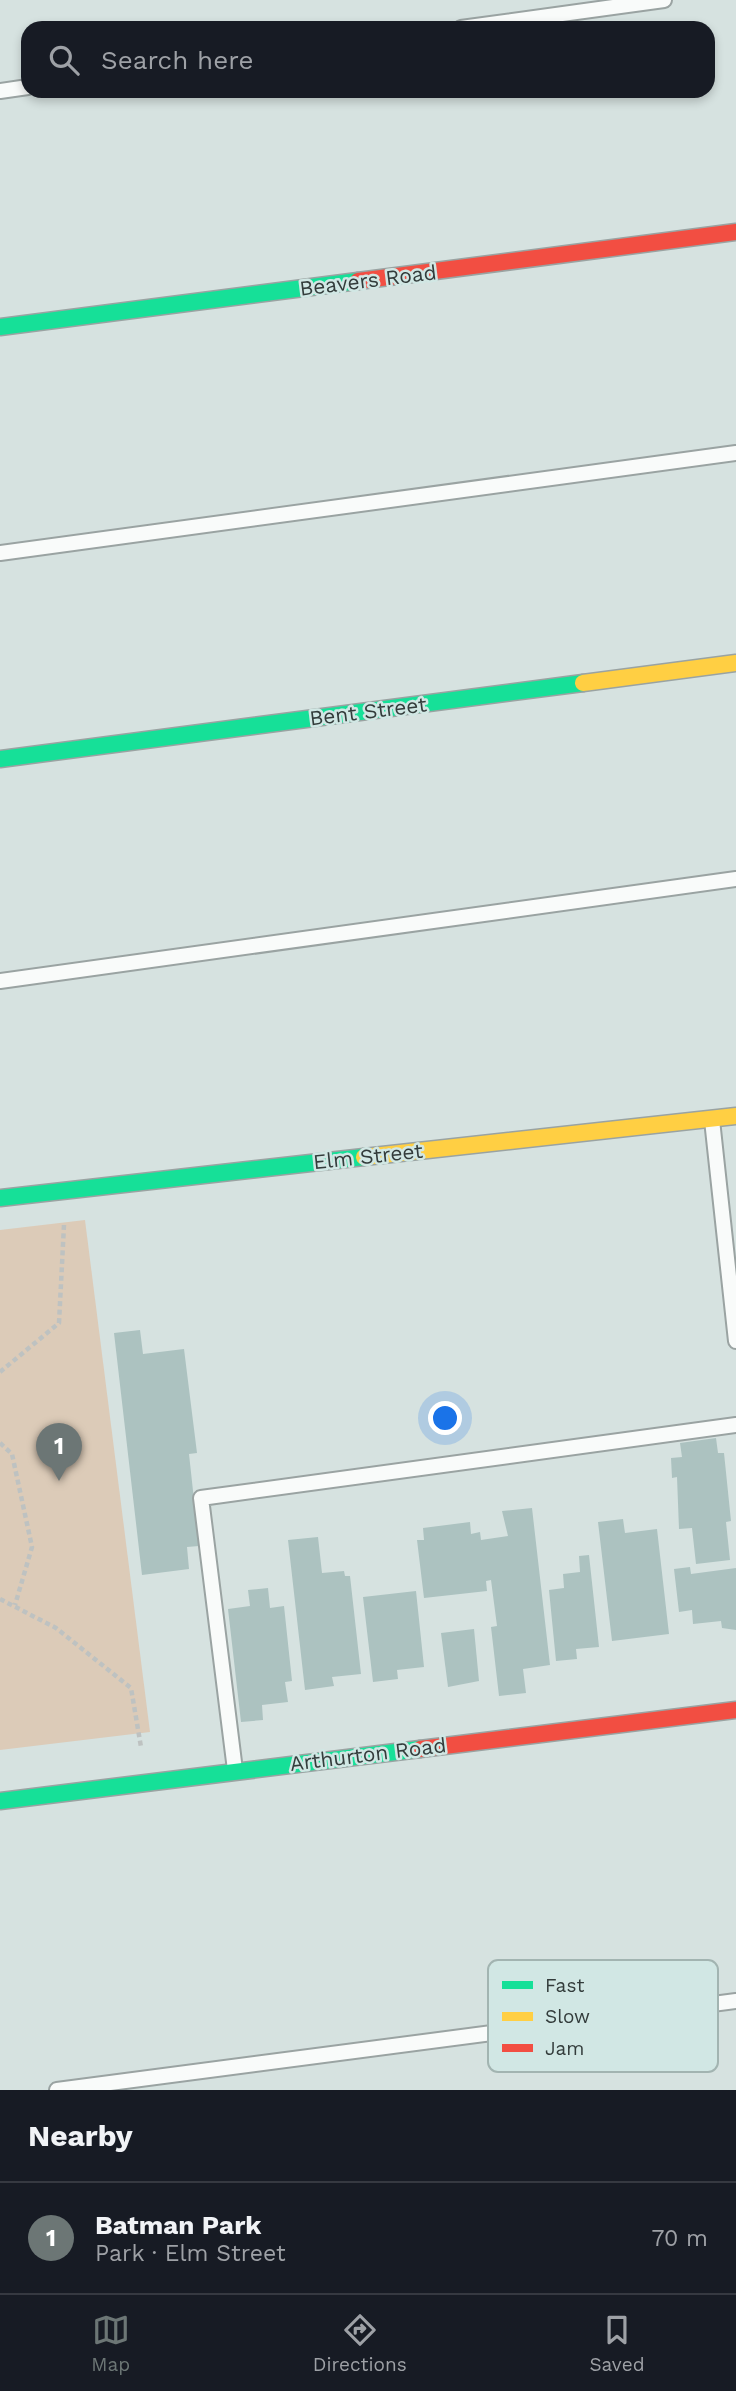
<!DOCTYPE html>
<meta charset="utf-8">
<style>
body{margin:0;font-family:"Work Sans",sans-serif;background:#20242c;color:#f1f3f6}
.you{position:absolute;left:446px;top:1419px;width:24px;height:24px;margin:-18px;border:5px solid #fff;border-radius:50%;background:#1a73e8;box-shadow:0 0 0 10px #1a73e833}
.badge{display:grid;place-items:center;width:46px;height:46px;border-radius:50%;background:#6c7675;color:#fff;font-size:23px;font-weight:700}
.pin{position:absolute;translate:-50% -58px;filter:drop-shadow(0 2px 4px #0008)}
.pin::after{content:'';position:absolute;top:37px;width:24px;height:21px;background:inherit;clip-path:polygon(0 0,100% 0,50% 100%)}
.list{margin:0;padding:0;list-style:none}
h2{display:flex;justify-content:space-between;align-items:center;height:91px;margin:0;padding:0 28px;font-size:30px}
h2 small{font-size:23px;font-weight:400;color:#9ea1a6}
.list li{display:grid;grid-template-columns:46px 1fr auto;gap:21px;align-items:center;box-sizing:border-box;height:112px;padding:0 28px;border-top:2px solid #363941}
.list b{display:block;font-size:26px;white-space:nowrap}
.list p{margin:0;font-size:23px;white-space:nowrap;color:#9ea1a6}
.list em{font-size:23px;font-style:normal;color:#9ea1a6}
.icon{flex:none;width:38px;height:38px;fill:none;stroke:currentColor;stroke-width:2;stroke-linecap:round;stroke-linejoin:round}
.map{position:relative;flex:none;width:736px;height:2090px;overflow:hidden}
.search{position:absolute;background:#171b24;box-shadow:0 4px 10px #0003;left:21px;right:21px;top:21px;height:77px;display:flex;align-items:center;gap:18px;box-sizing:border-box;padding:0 24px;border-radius:21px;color:#9ea1a6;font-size:26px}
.sheet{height:203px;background:#171b24}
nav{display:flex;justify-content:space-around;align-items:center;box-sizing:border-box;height:98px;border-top:2px solid #363941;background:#171b24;font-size:19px;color:#9ea1a6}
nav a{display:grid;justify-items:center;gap:4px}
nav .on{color:#6c7675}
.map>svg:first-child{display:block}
.green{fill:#dccbb8}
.building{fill:#acc2c0}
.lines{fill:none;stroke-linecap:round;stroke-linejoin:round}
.lane-casing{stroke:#9aa3a2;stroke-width:18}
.fast-casing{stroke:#9aa3a2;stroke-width:19}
.slow-casing{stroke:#9aa3a2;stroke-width:19}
.jam-casing{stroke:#9aa3a2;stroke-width:19}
.path{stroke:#bec2c1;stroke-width:4.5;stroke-dasharray:5 3.5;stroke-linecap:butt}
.lane{stroke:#f9fbfa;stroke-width:14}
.fast{stroke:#16e098;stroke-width:16}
.slow{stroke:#ffcf43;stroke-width:16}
.jam{stroke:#f24e42;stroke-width:16}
.labels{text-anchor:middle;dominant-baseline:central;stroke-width:5;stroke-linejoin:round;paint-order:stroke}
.street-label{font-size:21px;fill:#333c3b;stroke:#d1e7e4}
.key{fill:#d1e7e4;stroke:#a2b4b1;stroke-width:2}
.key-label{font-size:19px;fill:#333c3b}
</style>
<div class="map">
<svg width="736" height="2090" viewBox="0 0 736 2090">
<rect width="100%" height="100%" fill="#d6e2e0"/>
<path class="green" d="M85,1220L150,1732L0,1750V1230Z"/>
<g class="building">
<path d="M140,1330L143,1354L184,1349L197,1453L189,1454L199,1546L187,1547L189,1569L142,1575L114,1333Z"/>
<path d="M716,1438L718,1453H724L731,1521L726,1522L730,1560L696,1564L692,1528L679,1529L677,1477L672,1478L671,1458L682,1457L680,1443Z"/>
<path d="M532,1508L550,1665L523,1669L526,1693L499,1696L491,1627L497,1626L491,1580L486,1581L487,1591L424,1598L417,1540H424L423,1528L470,1522L471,1534L480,1532L481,1540L508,1536L502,1511Z"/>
<path d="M623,1519L625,1533L657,1529L669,1634L612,1641L598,1522Z"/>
<path d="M318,1537L322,1573L344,1571L345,1576H350L361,1674L332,1677L334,1686L305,1690L288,1540Z"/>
<path d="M589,1555L599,1647L576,1649L577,1659L556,1661L549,1590L564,1588L563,1574L580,1572L579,1556Z"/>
<path d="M690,1567L691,1574L736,1568V1630L722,1628L721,1621L693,1624L692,1610L679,1612L674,1569Z"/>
<path d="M268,1588L270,1608L284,1606L292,1681L285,1682L288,1702L262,1705L263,1720L241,1722L228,1609L250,1606L248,1590Z"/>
<path d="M416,1591L424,1667L397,1670L398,1679L373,1682L363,1597Z"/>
<path d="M474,1629L479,1681L448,1687L441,1633Z"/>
</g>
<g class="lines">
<defs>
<g id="lane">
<path d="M461,28L664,0"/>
<path d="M0,91L28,87"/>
<path d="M0,553L736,453"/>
<path d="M0,981L736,879"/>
<path d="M712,1120L736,1341"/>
<path d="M235,1770L201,1498L736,1425"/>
<path d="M57,2090L736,2001"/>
</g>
<g id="fast">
<path d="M0,327L358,281"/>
<path d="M0,759L583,683"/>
<path d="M0,1198L364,1157"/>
<path d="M0,1801L420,1749"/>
</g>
<g id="slow">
<path d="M583,683L736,663"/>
<path d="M364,1157L736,1116"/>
</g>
<g id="jam">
<path d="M358,281L736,232"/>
<path d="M420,1749L736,1710"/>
</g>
</defs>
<use href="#lane" class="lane-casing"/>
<use href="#fast" class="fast-casing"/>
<use href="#slow" class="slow-casing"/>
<use href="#jam" class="jam-casing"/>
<g class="path">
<path d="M0,1372L59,1323L64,1225"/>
<path d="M0,1443L12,1454L32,1547L15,1605"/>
<path d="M0,1599L56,1628L131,1688L141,1747"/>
</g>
<use href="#lane" class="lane"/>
<use href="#fast" class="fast"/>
<use href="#slow" class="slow"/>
<use href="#jam" class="jam"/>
</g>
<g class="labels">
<g class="street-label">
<text transform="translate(368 280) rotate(-7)">Beavers Road</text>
<text transform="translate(368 711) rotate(-7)">Bent Street</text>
<text transform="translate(368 1156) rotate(-6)">Elm Street</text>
<text transform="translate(368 1754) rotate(-7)">Arthurton Road</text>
</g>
</g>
<rect x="488" y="1960" width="230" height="112" rx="10" class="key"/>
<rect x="502" y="1981" width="31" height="8" fill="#16e098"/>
<rect x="502" y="2012" width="31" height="9" fill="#ffcf43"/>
<rect x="502" y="2044" width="31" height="8" fill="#f24e42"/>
<g class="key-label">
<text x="545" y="1992">Fast</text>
<text x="545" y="2023">Slow</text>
<text x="545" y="2055">Jam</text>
</g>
</svg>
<div class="you"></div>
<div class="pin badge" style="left:59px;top:1481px">1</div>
<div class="search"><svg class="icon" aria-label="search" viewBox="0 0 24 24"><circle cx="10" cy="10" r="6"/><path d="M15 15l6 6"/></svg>Search here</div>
</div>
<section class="sheet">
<h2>Nearby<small></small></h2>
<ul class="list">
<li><span class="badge">1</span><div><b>Batman Park</b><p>Park · Elm Street</p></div><em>70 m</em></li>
</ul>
</section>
<nav>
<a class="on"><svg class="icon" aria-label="map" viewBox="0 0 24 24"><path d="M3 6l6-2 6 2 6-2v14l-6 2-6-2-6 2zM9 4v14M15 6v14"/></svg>Map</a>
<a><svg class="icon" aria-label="directions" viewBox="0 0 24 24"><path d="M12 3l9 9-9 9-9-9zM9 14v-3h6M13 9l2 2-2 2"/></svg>Directions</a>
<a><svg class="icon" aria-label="saved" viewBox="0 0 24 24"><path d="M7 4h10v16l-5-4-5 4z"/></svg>Saved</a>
</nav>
